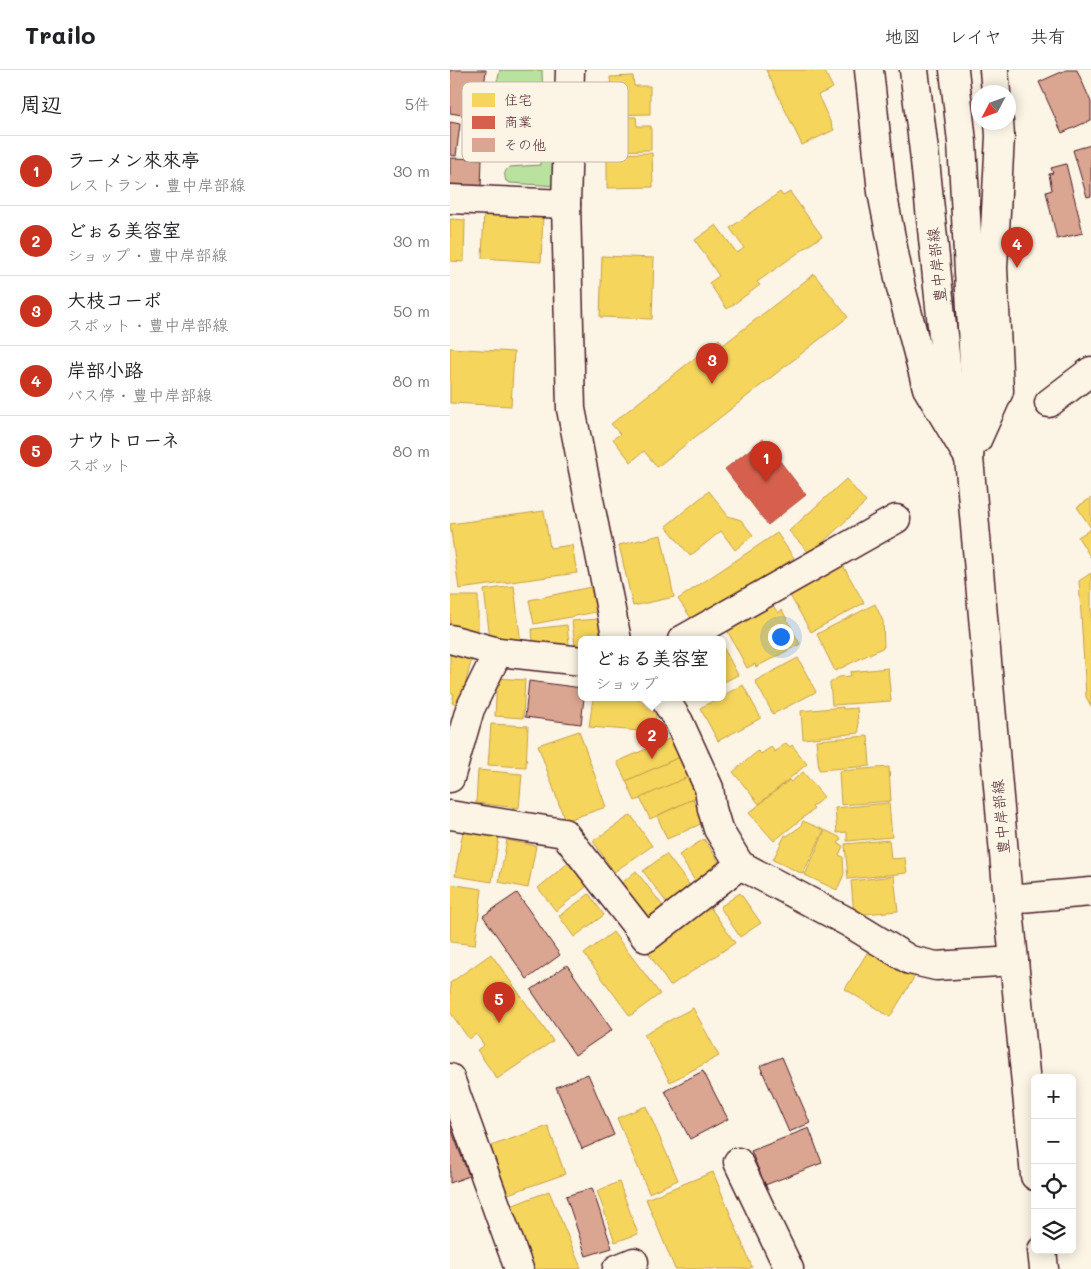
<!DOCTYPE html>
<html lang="ja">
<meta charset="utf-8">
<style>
body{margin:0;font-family:Mali,"Klee One",sans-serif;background:#f2f2f2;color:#202124}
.controls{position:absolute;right:15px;bottom:15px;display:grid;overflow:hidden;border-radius:8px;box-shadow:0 2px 12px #0003}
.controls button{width:45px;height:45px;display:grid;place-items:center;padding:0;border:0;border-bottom:1px solid #e0e0e0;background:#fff;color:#202124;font:25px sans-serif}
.compass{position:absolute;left:521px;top:15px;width:45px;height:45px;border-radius:50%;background:#fff;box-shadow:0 2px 12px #0003;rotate:229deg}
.you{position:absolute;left:330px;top:566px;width:18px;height:18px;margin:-12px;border:4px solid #fff;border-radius:50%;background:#1a73e8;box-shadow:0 0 0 8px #1a73e833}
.badge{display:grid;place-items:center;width:32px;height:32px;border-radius:50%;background:#c8321e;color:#fff;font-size:16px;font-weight:700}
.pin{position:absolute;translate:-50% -41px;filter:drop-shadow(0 1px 2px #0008)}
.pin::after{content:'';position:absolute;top:26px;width:18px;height:15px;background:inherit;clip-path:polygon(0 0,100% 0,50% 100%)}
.popup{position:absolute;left:128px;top:566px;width:148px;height:65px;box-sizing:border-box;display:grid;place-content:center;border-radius:8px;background:#fff;filter:drop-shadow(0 1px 4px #0005);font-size:16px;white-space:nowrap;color:#757577}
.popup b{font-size:19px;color:#202124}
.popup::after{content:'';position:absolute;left:50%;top:100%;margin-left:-10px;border:10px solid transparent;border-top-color:#fff}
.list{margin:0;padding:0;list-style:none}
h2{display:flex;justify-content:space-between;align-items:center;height:65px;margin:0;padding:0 20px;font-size:21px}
h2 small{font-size:16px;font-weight:400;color:#757577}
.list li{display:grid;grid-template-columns:32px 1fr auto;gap:15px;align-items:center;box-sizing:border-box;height:70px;padding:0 20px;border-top:1px solid #e0e0e0}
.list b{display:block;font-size:19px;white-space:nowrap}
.list p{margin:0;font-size:16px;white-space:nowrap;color:#757577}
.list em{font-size:16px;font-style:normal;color:#757577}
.icon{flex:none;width:28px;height:28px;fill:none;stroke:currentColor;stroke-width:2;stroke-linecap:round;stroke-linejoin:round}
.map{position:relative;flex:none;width:641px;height:1199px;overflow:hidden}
header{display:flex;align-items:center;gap:30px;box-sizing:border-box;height:70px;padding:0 25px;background:#fff;border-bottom:1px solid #e0e0e0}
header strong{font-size:24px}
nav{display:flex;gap:28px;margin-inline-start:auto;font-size:18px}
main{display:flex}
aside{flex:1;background:#fff}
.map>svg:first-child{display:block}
.green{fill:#b9e29e;stroke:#828064}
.homes{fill:#f6d55c;stroke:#c29e4d}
.shops{fill:#d6604d;stroke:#ac4c43}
.building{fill:#dba691;stroke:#4a1f2b}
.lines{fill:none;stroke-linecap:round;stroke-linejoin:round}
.minor-casing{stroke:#4a1f2b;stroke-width:31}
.path{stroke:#4a1f2b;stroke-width:3;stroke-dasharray:5 4;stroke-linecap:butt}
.minor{stroke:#fcf5e5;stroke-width:28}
.labels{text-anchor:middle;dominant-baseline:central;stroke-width:5;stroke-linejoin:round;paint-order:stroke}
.street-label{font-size:15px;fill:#4a1f2b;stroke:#fcf5e5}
.key{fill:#fcf5e5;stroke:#c7b5ad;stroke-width:1}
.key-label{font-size:14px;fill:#4a1f2b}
</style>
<header>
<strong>Trailo</strong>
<nav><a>地図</a><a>レイヤ</a><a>共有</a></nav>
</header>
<main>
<aside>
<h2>周辺<small>5件</small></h2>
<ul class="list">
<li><span class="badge">1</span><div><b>ラーメン來來亭</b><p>レストラン · 豊中岸部線</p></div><em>30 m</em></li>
<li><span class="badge">2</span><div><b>どぉる美容室</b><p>ショップ · 豊中岸部線</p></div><em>30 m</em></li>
<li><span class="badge">3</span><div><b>大枝コーポ</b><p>スポット · 豊中岸部線</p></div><em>50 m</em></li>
<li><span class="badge">4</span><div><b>岸部小路</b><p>バス停 · 豊中岸部線</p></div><em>80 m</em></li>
<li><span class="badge">5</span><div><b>ナウトローネ</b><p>スポット</p></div><em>80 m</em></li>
</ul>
</aside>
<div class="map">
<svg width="641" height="1199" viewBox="0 0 641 1199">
<rect width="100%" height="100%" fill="#fcf5e5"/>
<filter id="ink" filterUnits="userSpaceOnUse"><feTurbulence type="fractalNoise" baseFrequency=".02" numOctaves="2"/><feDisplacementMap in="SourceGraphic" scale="10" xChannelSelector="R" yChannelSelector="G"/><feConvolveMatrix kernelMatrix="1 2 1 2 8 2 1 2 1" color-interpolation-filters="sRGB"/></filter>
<g filter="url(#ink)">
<g class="green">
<path d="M50,0H92C92,13 95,32 88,43C79,55 73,55 66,71L56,69L47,64L49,36L42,31C43,20 48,11 50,0Z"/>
<path d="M109,23L107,116L60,113L56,111C54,104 54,102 59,97L90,95V76L88,72L90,65L87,60L97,46L105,24Z"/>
</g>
<g class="homes">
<path d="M316,0H374L383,18L368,25L384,60L352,75Z"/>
<path d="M183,6L184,16H200V44L157,45V21H161L160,7Z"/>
<path d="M158,47H186L187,56H201V80L158,81Z"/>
<path d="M202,83L203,117L157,118V84Z"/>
<path d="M330,122L333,126L340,122L372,166L307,212L310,215L277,239L259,213L269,206L245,170L266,155L287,183L294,178L280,158Z"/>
<path d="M34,142L93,145L91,192L32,188Z"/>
<path d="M0,149L15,150L14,192L0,191Z"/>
<path d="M152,186L204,188L202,249L150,247Z"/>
<path d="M364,204L398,247L207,397L194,381L181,392L163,369L170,364L161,354L269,269L273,275Z"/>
<path d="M0,278L64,282L61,336L0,333Z"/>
<path d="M396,409L416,432L360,484L339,461Z"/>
<path d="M259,421L278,446L291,450L303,465L285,480L271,461L240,486L216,456Z"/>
<path d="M641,428V458L627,437Z"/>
<path d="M94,441L100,478L122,475L127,503L9,519L0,454Z"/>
<path d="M641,459V488L628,467Z"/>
<path d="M327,463L344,488L245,554L228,529Z"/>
<path d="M211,465L224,527L183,536L169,475Z"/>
<path d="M391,492L414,533L361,562L338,522Z"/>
<path d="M641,503V636L636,627L629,511Z"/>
<path d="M64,516L71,574L41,577L34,520Z"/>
<path d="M141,517L146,542L84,554L79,530Z"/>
<path d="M0,526H28V566L0,567Z"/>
<path d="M322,534L328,543L332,540L350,574L306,597L305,594L297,598L276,558Z"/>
<path d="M425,534L433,551L434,577L385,601L367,564Z"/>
<path d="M149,549L151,570H132V583L126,584L122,551Z"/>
<path d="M117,555L120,583L84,586L82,559Z"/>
<path d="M272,575L288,605L272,613Z"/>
<path d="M0,579L23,584L10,635L2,633L4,624L0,623Z"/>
<path d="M348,588L366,622L323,644L305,611Z"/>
<path d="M438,598L441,631L382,635L380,613L389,607L401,606L400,602Z"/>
<path d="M47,608L75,610L73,648L45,646Z"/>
<path d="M293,615L311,648L268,671L250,638L269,628H272V626Z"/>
<path d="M143,628H188L206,645L204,662L139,657Z"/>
<path d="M393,637V639L407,638L409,663L353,669L351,641Z"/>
<path d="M41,654L78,656L76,697L38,695Z"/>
<path d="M129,661L156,737L115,751L88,675Z"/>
<path d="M418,666L420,696L369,700L366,670Z"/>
<path d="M221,668L230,687L176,711L167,692Z"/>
<path d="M336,673L340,677L342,675L357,694L309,734L283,702L308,681L311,684L321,677L325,682Z"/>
<path d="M230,687L238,707L185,731L176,711Z"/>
<path d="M439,697L441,731L391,735L389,701Z"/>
<path d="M28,700L72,704L69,738L26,733Z"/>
<path d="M353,702L374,727L362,737L364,739L324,771L299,743L339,710L341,712Z"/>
<path d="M238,707L247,727L200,749L190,728Z"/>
<path d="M243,729L253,753L217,769L207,746Z"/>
<path d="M439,733L442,767L397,771V762L387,763L385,738Z"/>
<path d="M181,745L202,776L164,802L143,771Z"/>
<path d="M353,751L374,760L353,804L323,790L335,765L337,766L350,757Z"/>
<path d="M375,760L391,768L388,773L393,776L389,785L393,787L394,804L387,820L355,805Z"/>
<path d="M13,761L49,767L42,812L5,806Z"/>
<path d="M254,769L270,794L245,811L229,785Z"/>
<path d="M57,770L86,776L78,818L49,812Z"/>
<path d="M439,770L441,789L455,788L457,803L398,809L395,774Z"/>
<path d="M216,784L245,822L222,840L193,801Z"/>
<path d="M118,793L137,816L106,841L88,818Z"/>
<path d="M186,801L216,840L196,856L166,818Z"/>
<path d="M444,806L448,841L404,845L401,811Z"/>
<path d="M0,814L32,819L25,875L0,872Z"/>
<path d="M290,823L311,853L290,867L270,837Z"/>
<path d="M139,824L154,845L124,867L109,846Z"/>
<path d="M260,837L285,873L220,916L196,879Z"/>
<path d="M163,862L210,924L180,946L134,884Z"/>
<path d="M420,878L465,906L440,947L395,919Z"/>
<path d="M41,884L103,971L47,1009L27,980L34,975L26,964L19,969L0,942V913Z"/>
<path d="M243,938L269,986L220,1012L194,964Z"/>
<path d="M196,1036L228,1110L199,1123L167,1048Z"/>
<path d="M98,1056L115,1104L55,1125L38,1077Z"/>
<path d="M263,1102L302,1197L298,1199H225L196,1129Z"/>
<path d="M169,1112L188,1164L165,1172L147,1121Z"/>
<path d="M99,1121L131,1198L128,1199H82L56,1138Z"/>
</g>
<path class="shops" d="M313,369L356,425L318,455L275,399Z"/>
<g class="building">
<path d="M0,0H36L32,36L26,35L25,47L0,43Z"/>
<path d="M616,0H627L641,32V50L612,63L589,12Z"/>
<path d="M26,35L46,38L44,58L14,54L15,46L25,47Z"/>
<path d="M0,52L10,54L6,86L0,85Z"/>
<path d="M69,74H87V91L69,90Z"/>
<path d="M641,75V126L637,127L623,80Z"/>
<path d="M0,88L32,89L31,117L0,116Z"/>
<path d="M616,94L633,163L607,169L596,122L602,120L599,104L603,103L601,98Z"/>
<path d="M79,611L132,618V628H134L131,654L75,647Z"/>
<path d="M67,823L110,885L77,909L33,846Z"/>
<path d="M117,895L162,960L125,985L81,920Z"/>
<path d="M332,987L360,1053L339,1062L310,996Z"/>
<path d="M253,1001L278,1049L240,1069L215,1021Z"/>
<path d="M138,1004L164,1065L132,1079L106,1017Z"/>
<path d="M0,1056L19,1106L0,1113Z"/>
<path d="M359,1058L372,1093L315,1115L301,1081Z"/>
<path d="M142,1118L162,1178L136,1186L116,1126Z"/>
</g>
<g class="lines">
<defs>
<g id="minor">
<path d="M120,0L116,134L121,339L167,570"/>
<path d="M419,0L432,122L451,218L477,318L519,388"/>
<path d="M464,0L474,81L498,314L509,352"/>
<path d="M504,0L512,72L525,313L519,388L558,829L585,1106"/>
<path d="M544,0L546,22"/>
<path d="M0,129L116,134"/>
<path d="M599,333L641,301"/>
<path d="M527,370L549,321L543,198L550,66L549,52"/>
<path d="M0,569L48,582L132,591"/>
<path d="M232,570L446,449"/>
<path d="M214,628L229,652L259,718L262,739L268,759L290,795L398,852L460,890L486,896L564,891"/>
<path d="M0,708L20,639L48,582"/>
<path d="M0,745L114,763L196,868L290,795"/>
<path d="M558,829L641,822"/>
<path d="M0,1008L69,1199"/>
<path d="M288,1092L339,1199"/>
<path d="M592,1180L594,1199"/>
<path d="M167,1199L184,1192"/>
</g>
</defs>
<use href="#minor" class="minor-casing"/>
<path class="path" d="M73,72L75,63L84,54"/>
<use href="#minor" class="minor"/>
</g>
</g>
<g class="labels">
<g class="street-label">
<text transform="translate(486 195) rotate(-96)">豊中岸部線</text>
<text transform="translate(550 747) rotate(-95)">豊中岸部線</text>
</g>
</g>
<rect x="12" y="12" width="166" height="80" rx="8" class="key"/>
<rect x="22" y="23" width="23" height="14" fill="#f6d55c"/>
<rect x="22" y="46" width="23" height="13" fill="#d6604d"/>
<rect x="22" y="68" width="23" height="14" fill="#dba691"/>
<g class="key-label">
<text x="54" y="35">住宅</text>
<text x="54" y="57">商業</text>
<text x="54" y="80">その他</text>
</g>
</svg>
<div class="controls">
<button>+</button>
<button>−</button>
<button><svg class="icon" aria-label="locate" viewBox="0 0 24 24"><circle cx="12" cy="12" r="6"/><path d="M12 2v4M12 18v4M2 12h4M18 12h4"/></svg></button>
<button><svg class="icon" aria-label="layers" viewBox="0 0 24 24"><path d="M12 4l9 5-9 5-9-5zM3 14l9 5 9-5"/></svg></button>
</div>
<svg class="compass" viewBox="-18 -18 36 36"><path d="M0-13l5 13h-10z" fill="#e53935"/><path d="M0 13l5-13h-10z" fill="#757577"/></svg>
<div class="you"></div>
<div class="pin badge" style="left:316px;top:412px">1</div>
<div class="pin badge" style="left:202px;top:689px">2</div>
<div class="popup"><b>どぉる美容室</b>ショップ</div>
<div class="pin badge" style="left:262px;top:314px">3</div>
<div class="pin badge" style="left:567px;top:198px">4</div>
<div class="pin badge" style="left:49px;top:953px">5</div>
</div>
</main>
